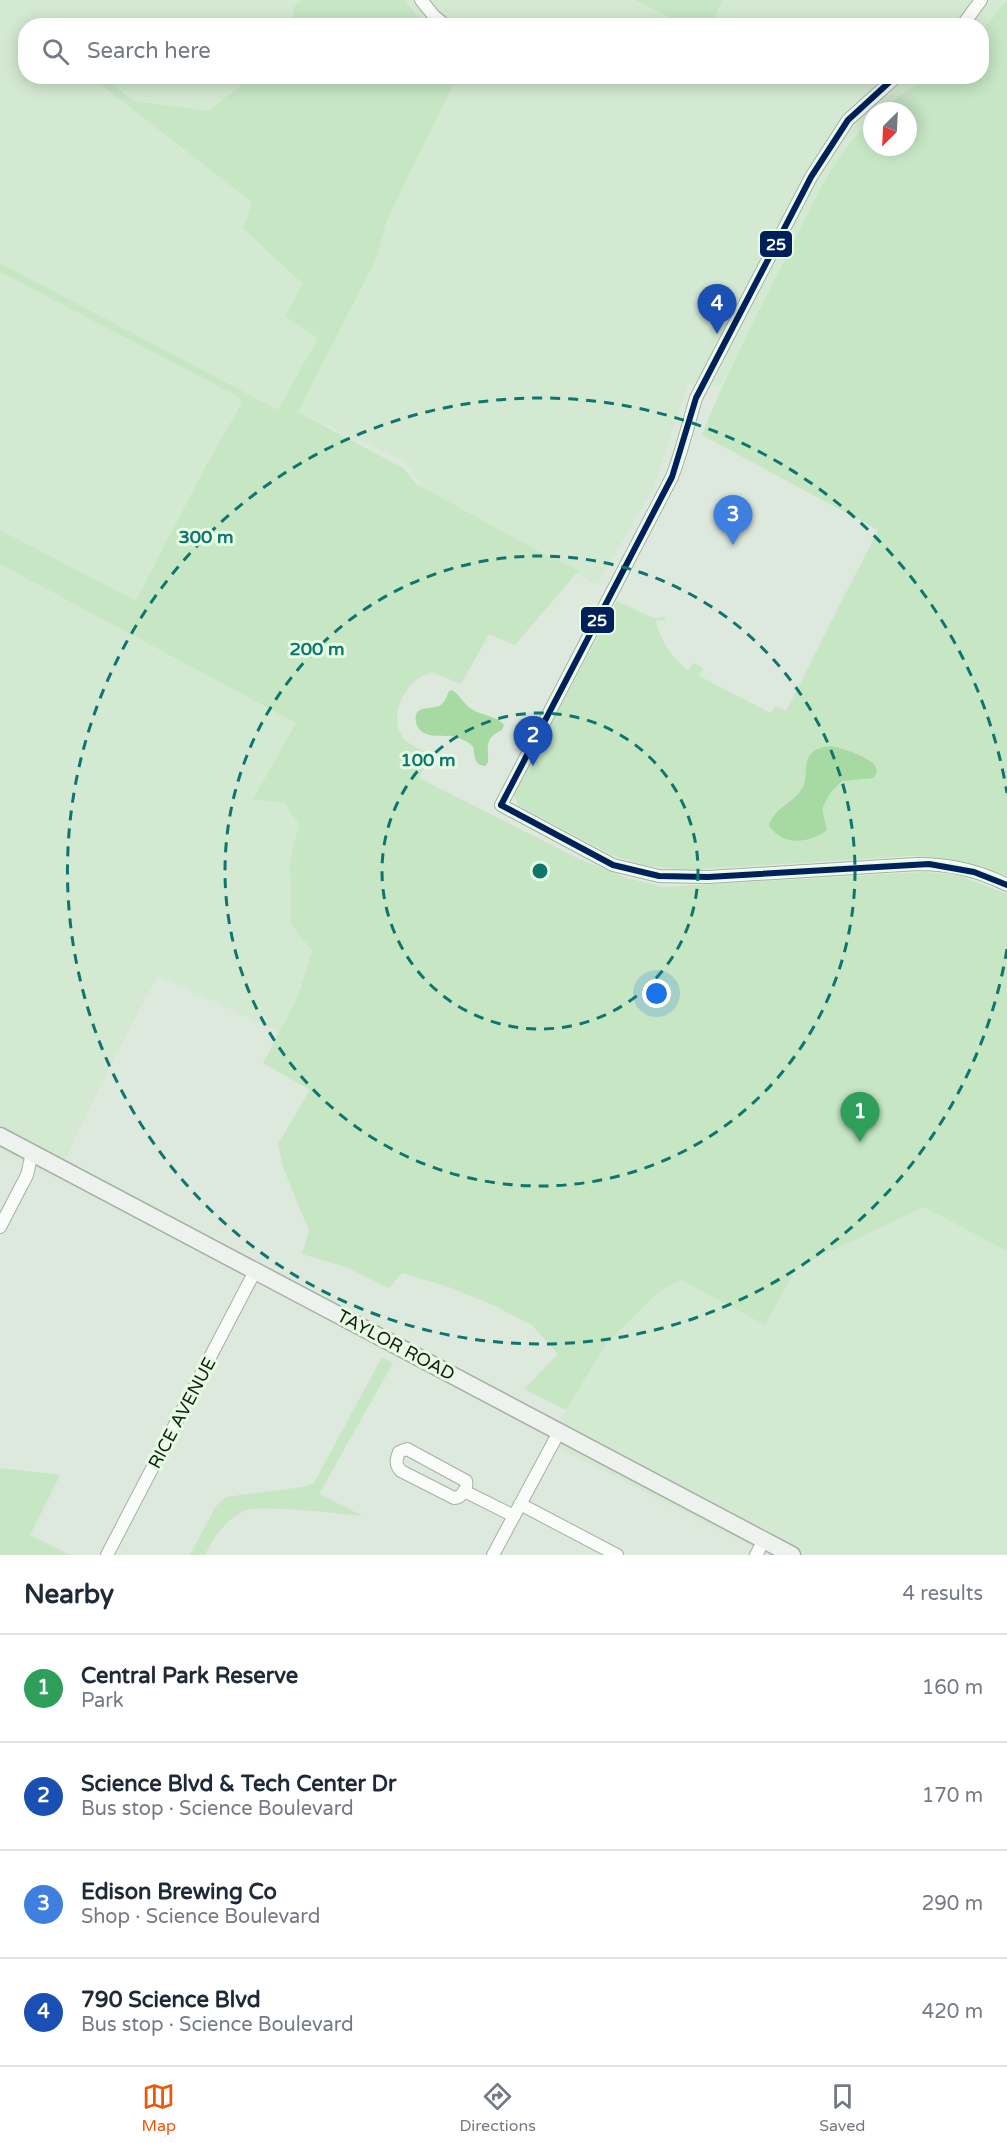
<!DOCTYPE html>
<meta charset="utf-8">
<style>
body{margin:0;font-family:"Varela Round",sans-serif;background:#f2f2f3;color:#1f2937}
.compass{position:absolute;left:863px;top:102px;width:54px;height:54px;border-radius:50%;background:#fff;box-shadow:0 3px 15px #0003;rotate:204deg}
.you{position:absolute;left:657px;top:994px;width:21px;height:21px;margin:-15px;border:4px solid #fff;border-radius:50%;background:#1a73e8;box-shadow:0 0 0 9px #1a73e833}
.badge{display:grid;place-items:center;width:39px;height:39px;border-radius:50%;background:#ea580c;color:#fff;font-size:20px;font-weight:700}
.pin{position:absolute;translate:-50% -50px;filter:drop-shadow(0 2px 3px #0008)}
.pin::after{content:'';position:absolute;top:32px;width:21px;height:18px;background:inherit;clip-path:polygon(0 0,100% 0,50% 100%)}
.list{margin:0;padding:0;list-style:none}
h2{display:flex;justify-content:space-between;align-items:center;height:78px;margin:0;padding:0 24px;font-size:26px}
h2 small{font-size:20px;font-weight:400;color:#747a83}
.list li{display:grid;grid-template-columns:39px 1fr auto;gap:18px;align-items:center;box-sizing:border-box;height:108px;padding:0 24px;border-top:2px solid #e0e1e3}
.list b{display:block;font-size:22px;white-space:nowrap}
.list p{margin:0;font-size:20px;white-space:nowrap;color:#747a83}
.list em{font-size:20px;font-style:normal;color:#747a83}
.icon{flex:none;width:33px;height:33px;fill:none;stroke:currentColor;stroke-width:2;stroke-linecap:round;stroke-linejoin:round}
.map{position:relative;flex:none;width:1007px;height:1555px;overflow:hidden}
.search{position:absolute;background:#fff;box-shadow:0 3px 15px #0003;left:18px;right:18px;top:18px;height:66px;display:flex;align-items:center;gap:15px;box-sizing:border-box;padding:0 21px;border-radius:24px;color:#747a83;font-size:22px}
.sheet{height:510px;background:#fff}
nav{display:flex;justify-content:space-around;align-items:center;box-sizing:border-box;height:84px;border-top:2px solid #e0e1e3;background:#fff;font-size:16px;color:#747a83}
nav a{display:grid;justify-items:center;gap:3px}
nav .on{color:#ea580c}
.map>svg:first-child{display:block}
.built{fill:#d4e9d2}
.green{fill:#c6e6c4}
.water{fill:#a7d9a3}
.lines{fill:none;stroke-linecap:round;stroke-linejoin:round}
.minor-casing{stroke:#a6b0a5;stroke-width:14}
.secondary-casing{stroke:#a6b0a5;stroke-width:19}
.minor{stroke:#fafcfa;stroke-width:12}
.secondary{stroke:#eef2ee;stroke-width:16}
.bus-1-casing{stroke:#e5fce3;stroke-width:10}
.bus-1{stroke:#00205b;stroke-width:6}
.ring{fill:none;stroke:#0f766e;stroke-width:3;stroke-dasharray:10 8}
.labels{text-anchor:middle;dominant-baseline:central;stroke-width:6;stroke-linejoin:round;paint-order:stroke}
.street-label{font-size:18px;fill:#161e15;stroke:#e5fce3}
.centre{fill:#0f766e;stroke:#e5fce3;stroke-width:3}
.ring-label{font-size:18px;text-anchor:middle;font-weight:bold;fill:#0f766e;stroke:#e5fce3;stroke-width:6;stroke-linejoin:round;paint-order:stroke}
.line-badge{stroke:#e5fce3;stroke-width:2}
.badge-label{font-size:16px;text-anchor:middle;font-weight:bold;fill:#fff}
</style>
<div class="map">
<svg width="1007" height="1555" viewBox="0 0 1007 1555">
<rect width="100%" height="100%" fill="#dde9dc"/>
<g class="built">
<path d="M0,0H302L294,7L293,25L26,26V76L91,77L253,202L243,228L304,284L318,338L279,410L0,263Z"/>
<path d="M404,0H635L685,25H425Z"/>
<path d="M723,0H1007L982,30V26H710Z"/>
<path d="M104,77H252L208,111L134,101Z"/>
<path d="M457,77H928L902,94L882,111H872V120L864,127L829,174L721,386L688,384L653,489L597,585L422,487L406,462L298,412L377,257L386,222Z"/>
<path d="M0,272L239,397L242,403L203,471L136,601L0,530Z"/>
<path d="M0,564L296,723L254,798L285,803L299,825L290,860L291,924L312,951L298,996L279,1032L158,975L109,1068L56,1178L0,1150Z"/>
<path d="M924,1207L1007,1251V1555H768L547,1442L606,1344L658,1292L681,1280L765,1325L796,1267Z"/>
</g>
<g class="green">
<path d="M302,0H404L425,25H293L294,7Z"/>
<path d="M635,0H723L710,25H685Z"/>
<path d="M1007,0V877C971,862 950,858 912,856L683,870L642,865L612,855L519,806L513,795L617,601L653,618L665,617V620L656,621C661,643 672,657 688,671L694,663L703,668L699,676L771,713L775,706L786,711L878,530L702,435C726,374 756,317 786,258C809,213 833,153 872,120V147H908V111H882L902,94L928,77L982,76V30Z"/>
<path d="M91,77H104L134,101L208,111L252,77H457L386,222L377,257L298,412L403,468L417,485L422,487L545,555L579,570L515,645L489,634L461,684L432,672C428,674 423,675 419,678C401,690 388,722 405,740C412,746 422,750 430,754L419,778L579,859L627,878L663,887L925,872L957,875L1007,894V1251L924,1207L797,1267L765,1325L681,1280L658,1292L606,1344L566,1410L524,1389L558,1354L532,1325L495,1306L452,1288L402,1273L389,1288L346,1267L302,1254L309,1231L283,1167L278,1144L310,1090L263,1063L298,996L312,951L291,924L290,860L299,825L285,803L253,799L296,723L0,564V530L136,601L203,471L242,403L239,397L0,272V263L278,410L318,338L285,316L303,284L243,228L252,202Z"/>
<path d="M382,1357L393,1363L319,1494L363,1516C343,1514 257,1504 244,1511C225,1520 214,1537 205,1555H190L216,1506L226,1497L303,1487L314,1483Z"/>
<path d="M0,1468L60,1475L30,1535L70,1555H0Z"/>
</g>
<g class="water">
<path d="M452,690C460,695 464,705 473,710C483,716 498,716 504,725L502,730C483,739 489,746 488,762L485,766C473,765 475,755 473,746C468,742 463,739 456,737C444,734 420,741 416,722C413,705 429,710 439,706C445,703 447,696 449,691Z"/>
<path d="M831,746C843,749 890,761 873,778L842,781L830,793L822,809L827,830C807,844 784,846 769,826C775,806 794,804 803,787C808,778 803,764 810,755C815,748 824,747 831,746Z"/>
</g>
<g class="lines">
<defs>
<g id="minor">
<path d="M421,0L434,16L446,26"/>
<path d="M962,26L981,0"/>
<path d="M897,76L848,120L811,177L696,398C688,425 682,451 672,477L501,805L613,865L659,876L708,877L917,864C949,864 978,870 1007,885"/>
<path d="M0,1227L27,1175L32,1153"/>
<path d="M407,1449L466,1481C468,1488 462,1498 454,1498L401,1471C395,1465 396,1460 399,1452Z"/>
<path d="M464,1491L514,1516"/>
<path d="M520,1504L617,1555"/>
<path d="M107,1555L255,1271"/>
<path d="M493,1555L559,1432"/>
<path d="M756,1555L764,1540"/>
</g>
<path id="secondary" d="M0,1136L792,1555"/>
</defs>
<use href="#minor" class="minor-casing"/>
<use href="#secondary" class="secondary-casing"/>
<use href="#minor" class="minor"/>
<use href="#secondary" class="secondary"/>
<defs>
<g id="bus-1">
<path d="M501,805L672,477L696,398L811,177L848,120L896,76"/>
<path d="M501,805L613,865L659,876L708,877L929,864L974,872L1007,885"/>
</g>
</defs>
<use href="#bus-1" class="bus-1-casing"/>
<use href="#bus-1" class="bus-1"/>
</g>
<g class="ring">
<circle cx="540" cy="871" r="158"/>
<circle cx="540" cy="871" r="315"/>
<path d="M1007 949A473 473 0 1 1 1007 793"/>
</g>
<g class="labels">
<g class="street-label">
<text transform="translate(396 1345) rotate(28)">TAYLOR ROAD</text>
<text transform="translate(182 1413) rotate(-62)">RICE AVENUE</text>
</g>
</g>
<circle cx="540" cy="871" r="9" class="centre"/>
<g class="ring-label">
<text x="206" y="543">300 m</text>
<text x="317" y="655">200 m</text>
<text x="428" y="766">100 m</text>
</g>
<g class="line-badge">
<rect x="759" y="230" width="34" height="28" rx="6" fill="#00205b"/>
<rect x="580" y="606" width="35" height="28" rx="6" fill="#00205b"/>
</g>
<g class="badge-label">
<text x="776" y="250">25</text>
<text x="597" y="626">25</text>
</g>
</svg>
<svg class="compass" viewBox="-18 -18 36 36"><path d="M0-13l5 13h-10z" fill="#e53935"/><path d="M0 13l5-13h-10z" fill="#747a83"/></svg>
<div class="you"></div>
<div class="pin badge" style="left:860px;top:1142px;background:#2e9e5b">1</div>
<div class="pin badge" style="left:533px;top:766px;background:#1a4fb4">2</div>
<div class="pin badge" style="left:733px;top:545px;background:#3f7fe0">3</div>
<div class="pin badge" style="left:717px;top:334px;background:#1a4fb4">4</div>
<div class="search"><svg class="icon" aria-label="search" viewBox="0 0 24 24"><circle cx="10" cy="10" r="6"/><path d="M15 15l6 6"/></svg>Search here</div>
</div>
<section class="sheet">
<h2>Nearby<small>4 results</small></h2>
<ul class="list">
<li><span class="badge" style="background:#2e9e5b">1</span><div><b>Central Park Reserve</b><p>Park</p></div><em>160 m</em></li>
<li><span class="badge" style="background:#1a4fb4">2</span><div><b>Science Blvd &amp; Tech Center Dr</b><p>Bus stop · Science Boulevard</p></div><em>170 m</em></li>
<li><span class="badge" style="background:#3f7fe0">3</span><div><b>Edison Brewing Co</b><p>Shop · Science Boulevard</p></div><em>290 m</em></li>
<li><span class="badge" style="background:#1a4fb4">4</span><div><b>790 Science Blvd</b><p>Bus stop · Science Boulevard</p></div><em>420 m</em></li>
</ul>
</section>
<nav>
<a class="on"><svg class="icon" aria-label="map" viewBox="0 0 24 24"><path d="M3 6l6-2 6 2 6-2v14l-6 2-6-2-6 2zM9 4v14M15 6v14"/></svg>Map</a>
<a><svg class="icon" aria-label="directions" viewBox="0 0 24 24"><path d="M12 3l9 9-9 9-9-9zM9 14v-3h6M13 9l2 2-2 2"/></svg>Directions</a>
<a><svg class="icon" aria-label="saved" viewBox="0 0 24 24"><path d="M7 4h10v16l-5-4-5 4z"/></svg>Saved</a>
</nav>
